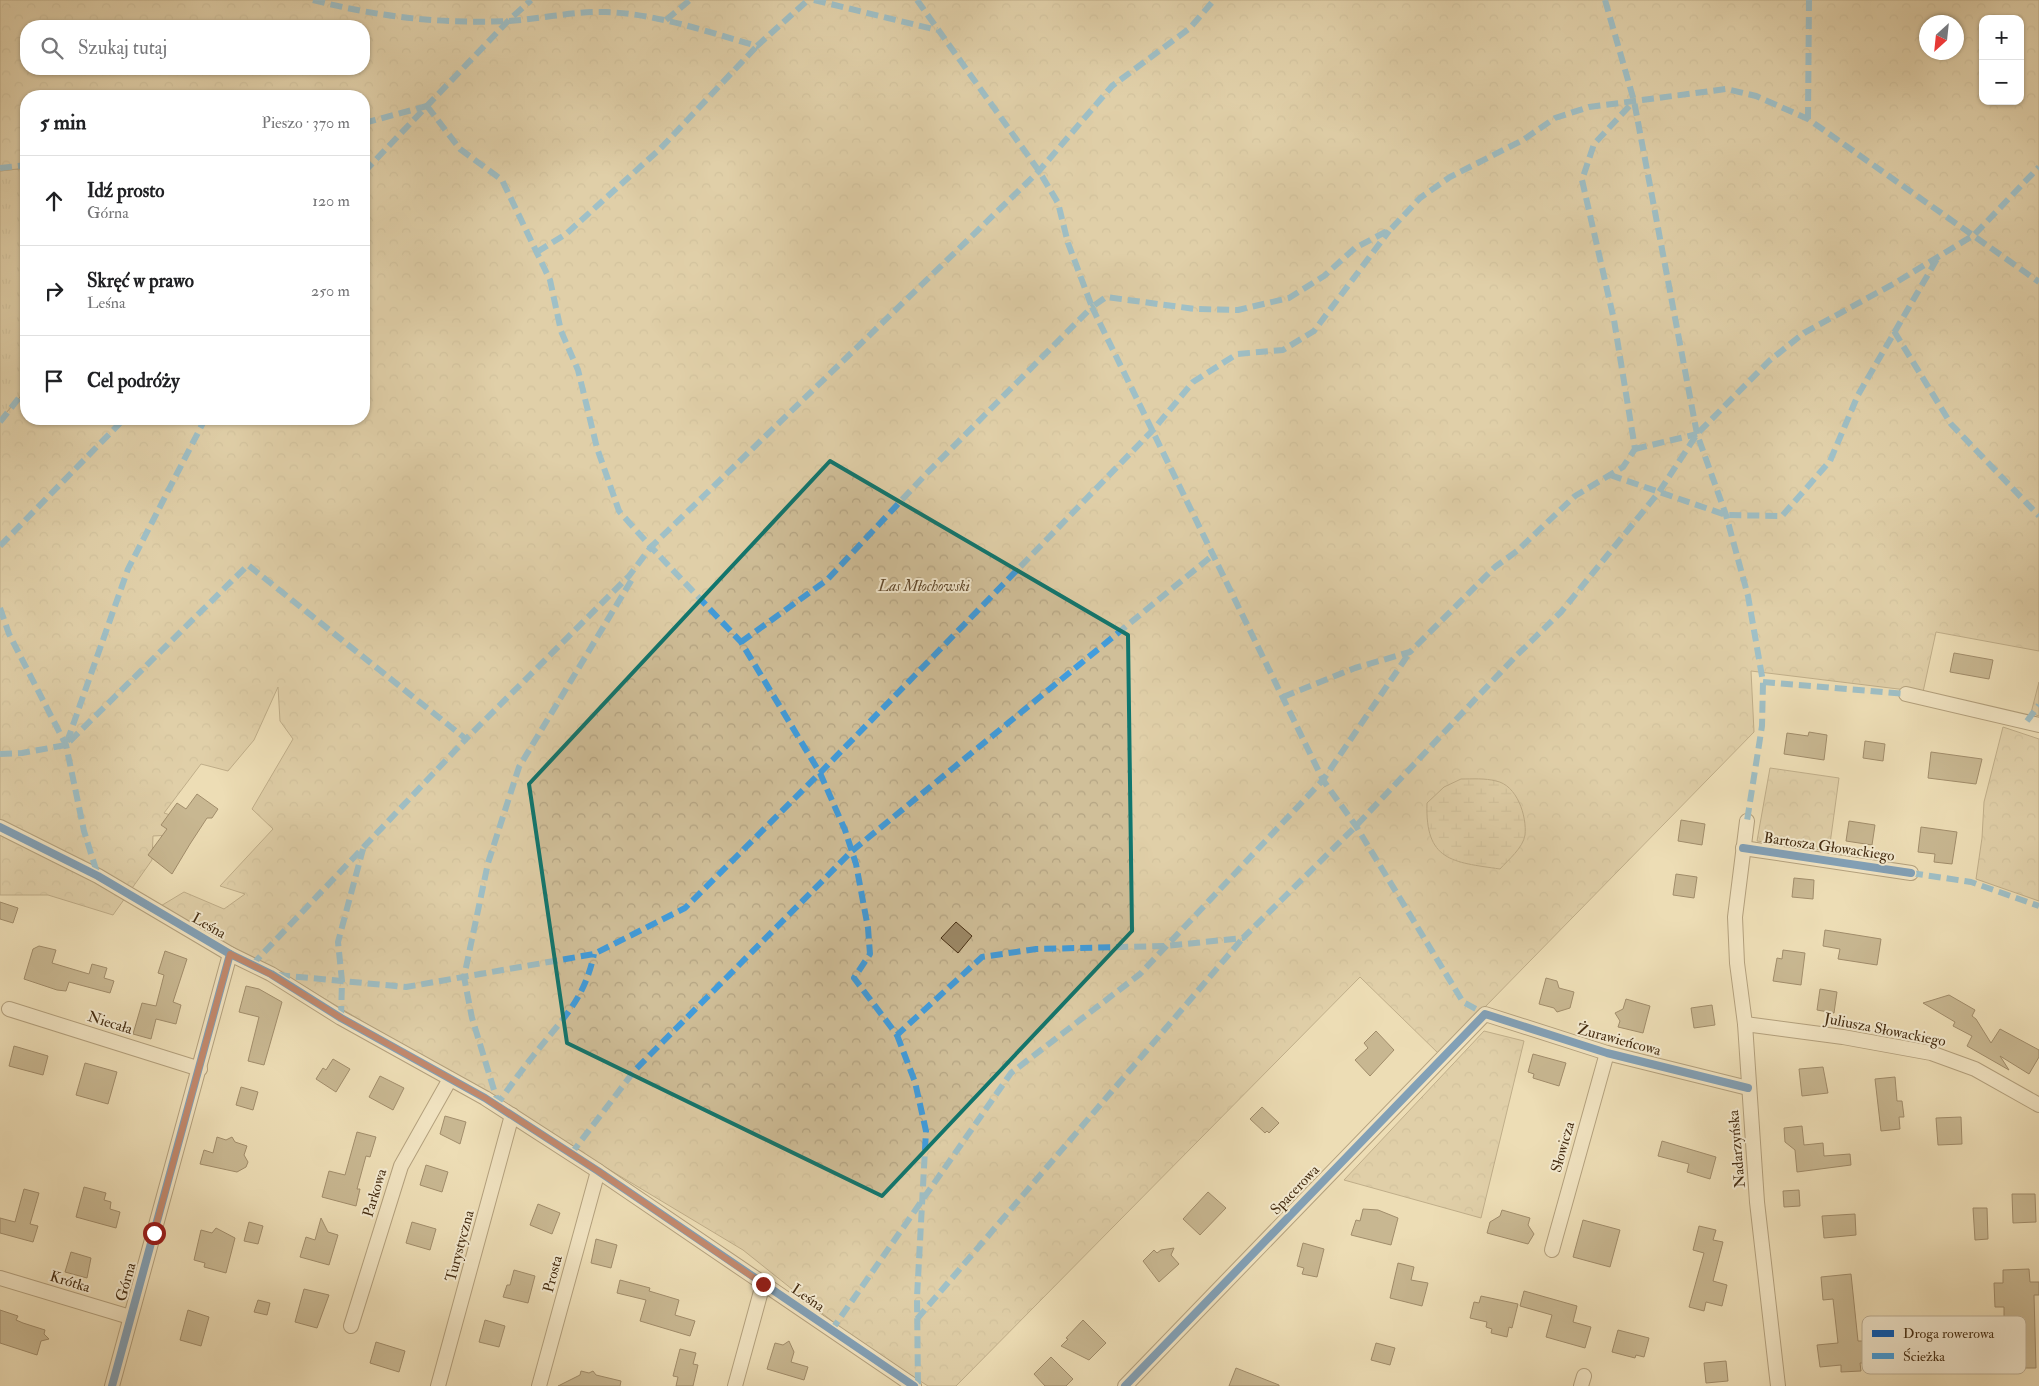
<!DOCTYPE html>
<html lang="pl">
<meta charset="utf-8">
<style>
body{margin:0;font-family:"IM FELL Double Pica",serif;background:#f6f6f6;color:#202124}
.controls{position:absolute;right:15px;top:15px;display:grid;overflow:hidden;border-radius:10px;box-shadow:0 1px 4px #0004}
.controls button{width:45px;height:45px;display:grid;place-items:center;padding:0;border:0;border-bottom:1px solid #e0e0e0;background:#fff;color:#202124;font:25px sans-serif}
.compass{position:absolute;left:1919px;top:15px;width:45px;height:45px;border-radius:50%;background:#fff;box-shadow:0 1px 4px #0004;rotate:207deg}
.stop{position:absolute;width:15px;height:15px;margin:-11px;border:4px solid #8f2418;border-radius:50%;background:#fff}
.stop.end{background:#8f2418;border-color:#fff;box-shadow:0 1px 5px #0008}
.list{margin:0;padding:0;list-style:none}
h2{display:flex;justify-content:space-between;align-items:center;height:65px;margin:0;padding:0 20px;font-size:21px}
h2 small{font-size:16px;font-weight:400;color:#757577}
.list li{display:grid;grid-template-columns:32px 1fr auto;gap:15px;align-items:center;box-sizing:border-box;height:90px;padding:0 20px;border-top:1px solid #e0e0e0}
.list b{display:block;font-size:19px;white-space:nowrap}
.list p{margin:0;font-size:16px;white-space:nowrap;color:#757577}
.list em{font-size:16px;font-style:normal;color:#757577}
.icon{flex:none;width:28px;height:28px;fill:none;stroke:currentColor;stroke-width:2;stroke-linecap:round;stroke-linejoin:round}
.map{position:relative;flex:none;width:2039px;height:1386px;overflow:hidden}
.search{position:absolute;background:#fff;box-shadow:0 1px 4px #0004;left:20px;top:20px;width:350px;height:55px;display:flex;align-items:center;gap:12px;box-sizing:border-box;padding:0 18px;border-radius:20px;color:#757577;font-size:19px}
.panel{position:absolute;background:#fff;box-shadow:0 1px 4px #0004;left:20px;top:90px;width:350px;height:335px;border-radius:20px}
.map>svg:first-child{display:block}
.grass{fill:url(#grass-tufts);stroke:#8a7656}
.forest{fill:url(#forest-crowns);stroke:#8a7656;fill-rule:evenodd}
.wetland{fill:url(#wetland-marsh);stroke:#8a7656}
.building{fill:#9c8967;stroke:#452d12}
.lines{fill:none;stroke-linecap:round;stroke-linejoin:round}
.street-casing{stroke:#6f593b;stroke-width:16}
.street{stroke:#f3e9cf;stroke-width:14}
.quiet{stroke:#409dde;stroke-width:6;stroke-dasharray:12 6;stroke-linecap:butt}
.cycleway-casing{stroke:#f3e9cf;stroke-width:11}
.cycleway{stroke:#0057b8;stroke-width:8}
.route{stroke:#8f2418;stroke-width:6}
.marked{fill:none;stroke:#0f766e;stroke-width:4;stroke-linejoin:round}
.labels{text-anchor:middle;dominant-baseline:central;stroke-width:4;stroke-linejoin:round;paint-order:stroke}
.park-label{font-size:15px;font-style:italic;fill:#614a2d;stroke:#f3e9cf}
.street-label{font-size:15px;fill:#452d12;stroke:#f3e9cf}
.key{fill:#f3e9cf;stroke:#bfb196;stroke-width:1}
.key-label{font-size:14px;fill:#452d12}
</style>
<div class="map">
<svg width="2039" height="1386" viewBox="0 0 2039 1386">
<defs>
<pattern id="grass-tufts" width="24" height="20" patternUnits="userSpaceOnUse" patternTransform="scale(1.25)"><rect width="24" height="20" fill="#d0bf99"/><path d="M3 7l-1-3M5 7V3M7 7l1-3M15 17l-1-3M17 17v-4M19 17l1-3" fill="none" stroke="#b4a483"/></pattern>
<pattern id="forest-crowns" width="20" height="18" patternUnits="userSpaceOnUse" patternTransform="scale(1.25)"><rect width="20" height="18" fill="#d0bf99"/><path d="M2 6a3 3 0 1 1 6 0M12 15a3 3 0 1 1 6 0" fill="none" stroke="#b4a483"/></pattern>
<pattern id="wetland-marsh" width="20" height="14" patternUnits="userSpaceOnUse" patternTransform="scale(1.25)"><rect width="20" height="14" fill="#d0bf99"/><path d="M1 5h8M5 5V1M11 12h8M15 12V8" fill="none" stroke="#b4a483"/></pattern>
</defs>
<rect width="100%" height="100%" fill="#edddb5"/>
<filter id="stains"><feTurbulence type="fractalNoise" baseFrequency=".004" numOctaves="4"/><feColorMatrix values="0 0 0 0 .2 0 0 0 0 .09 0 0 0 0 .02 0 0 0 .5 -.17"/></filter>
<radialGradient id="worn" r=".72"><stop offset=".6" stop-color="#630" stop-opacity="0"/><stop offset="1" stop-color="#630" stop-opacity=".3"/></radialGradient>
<path class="grass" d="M26,168V390L0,420V171Z"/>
<g class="forest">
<path d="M0,0H2039V651L1936,632L1923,692L1751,671L1754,732L1439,1054L1360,977L956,1386H928L857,1341L743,1250L307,988L159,907L184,892L224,909L245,894L220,886L273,829L252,809L293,739L280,721L278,687L254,740L228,771L201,764L164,813L177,817L172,835L153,836L152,860L113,915L48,895H0V420L26,390V419H364V96H26V168L0,171ZM1983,19H2020V101H1983ZM1926,22H1956V52H1926ZM26,26H364V69H26Z"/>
<path d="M2039,682V716L2031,713Z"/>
<path d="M2003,727L2039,739V901L1976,879L1982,838L1984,802Z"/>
<path d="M1770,768L1839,778L1829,851L1757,841Z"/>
<path d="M1484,1031L1524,1041L1481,1218L1344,1180Z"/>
</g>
<path class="wetland" d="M1461,779C1472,779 1485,778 1496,781C1517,785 1527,816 1525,835C1523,848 1508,860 1500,869C1452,862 1425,861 1427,803L1444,787Z"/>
<g class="building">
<path d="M1954,653L1993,660L1989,679L1950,672Z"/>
<path d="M1809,732L1827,735L1824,760L1784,754L1787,733L1808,736Z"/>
<path d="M1865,741L1885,744L1883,761L1863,758Z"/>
<path d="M1931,752L1982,759L1976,784L1928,778Z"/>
<path d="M197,794L218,809L212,818H207L190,844L172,874L148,855L167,829L161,825L177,803L186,809Z"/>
<path d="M1681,820L1705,824L1702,845L1678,841Z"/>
<path d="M1849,821L1875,825L1872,845L1846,841Z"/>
<path d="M1921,827L1957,832L1952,864L1934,862L1935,854L1918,852Z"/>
<path d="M1676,874L1697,877L1694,898L1673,895Z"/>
<path d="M1794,878L1814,880L1813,899L1792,897Z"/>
<path d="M0,902L18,908L13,923L0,919Z"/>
<path d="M956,922L972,936L958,953L941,938Z"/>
<path d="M1825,930L1881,939L1877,965L1838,959L1840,949L1823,946Z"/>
<path d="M39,946L56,950L52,963L89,974L92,964L107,968L104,978L114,981L110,993L69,982L66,991L57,990L24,979L33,949Z"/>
<path d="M1783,950L1805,953L1801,985L1773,981L1777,958L1782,959Z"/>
<path d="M165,951L187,959L173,1002L181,1005L176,1024L156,1019L151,1039L133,1034L142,1003L156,1006L164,975L158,973Z"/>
<path d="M1546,978L1557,981L1559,988L1574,992L1570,1008L1557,1012L1554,1008L1539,1004Z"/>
<path d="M246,986L259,989L282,1002L264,1065L248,1061L259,1017L239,1012Z"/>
<path d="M1820,989L1837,992L1834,1013L1817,1010Z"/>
<path d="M1949,995L1975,1010L1972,1016L1976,1019L1991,1043L2000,1029L2039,1050V1057L2029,1074L2000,1056L2009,1070L1967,1046L1972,1036L1953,1026L1955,1022L1923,1003Z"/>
<path d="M1626,999L1650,1006L1643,1033L1618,1027L1620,1021L1615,1013L1623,1009Z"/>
<path d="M1712,1005L1715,1025L1694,1028L1691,1008Z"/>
<path d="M1376,1031L1394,1050L1370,1076L1355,1060L1368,1048L1364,1043Z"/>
<path d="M14,1046L48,1056L43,1075L9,1066Z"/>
<path d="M1533,1054L1566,1063L1559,1086L1533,1078L1534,1074L1528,1072Z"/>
<path d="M333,1059L350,1069L336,1092L316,1079L323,1068L326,1070Z"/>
<path d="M85,1063L117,1072L108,1104L76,1095Z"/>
<path d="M1823,1067L1828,1093L1802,1096L1799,1069Z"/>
<path d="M380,1076L404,1088L393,1110L369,1097Z"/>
<path d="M1895,1077L1897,1101H1902L1904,1117H1899L1900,1129L1881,1131L1875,1079Z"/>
<path d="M241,1087L258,1092L253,1110L236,1105Z"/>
<path d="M1262,1107L1279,1123L1269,1133L1267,1131L1265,1133L1250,1119Z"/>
<path d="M445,1116L466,1122L460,1144L440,1134Z"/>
<path d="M1961,1117L1962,1144L1938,1145L1936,1118Z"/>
<path d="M1802,1126L1804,1145L1823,1143L1824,1156L1850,1154L1851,1165L1797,1172L1795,1150L1785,1142L1784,1128Z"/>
<path d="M357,1132L376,1137L370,1157L366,1156L357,1189H360L356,1206L322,1197L329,1171L345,1175Z"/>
<path d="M217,1137L226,1140L232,1137L235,1142L247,1146L244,1155L248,1162L246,1167L237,1172L200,1164L204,1150L213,1153Z"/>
<path d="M1662,1141L1716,1157L1710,1179L1687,1172L1689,1164L1658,1156Z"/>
<path d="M426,1165L448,1172L442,1192L420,1185Z"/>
<path d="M84,1187L106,1193L104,1200L111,1202L110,1209L120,1212L116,1228L76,1217Z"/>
<path d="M24,1189L39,1193L30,1224L38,1226L33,1242L0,1233V1218L15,1222Z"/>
<path d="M1799,1190L1800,1206L1784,1207L1783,1191Z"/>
<path d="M1208,1192L1226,1208L1200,1235L1183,1219Z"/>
<path d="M2012,1194H2035L2036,1222L2013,1223Z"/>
<path d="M538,1204L560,1213L552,1234L530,1225Z"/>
<path d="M1973,1208H1987L1988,1239L1975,1240Z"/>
<path d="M1363,1209L1378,1210L1398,1218L1391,1245L1351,1235L1356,1220L1360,1221Z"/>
<path d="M1502,1210L1530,1218L1528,1225L1534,1234L1528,1244L1487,1233L1490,1222L1500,1216Z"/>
<path d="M1855,1214L1856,1235L1824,1238L1822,1216Z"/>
<path d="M321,1218L328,1232L338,1235L329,1265L300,1257L306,1237L315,1240Z"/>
<path d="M1583,1220L1620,1230L1610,1267L1573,1257Z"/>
<path d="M249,1222L263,1226L258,1244L244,1241Z"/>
<path d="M412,1222L436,1229L430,1250L406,1243Z"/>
<path d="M1699,1226L1716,1230L1713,1240L1723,1242L1713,1281L1727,1285L1722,1306L1706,1302L1704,1311L1689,1307L1704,1253L1693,1250Z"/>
<path d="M216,1228L235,1238L226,1273L204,1267L205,1263L194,1260L201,1230L212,1233Z"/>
<path d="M596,1239L617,1245L611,1268L591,1263Z"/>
<path d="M1303,1243L1324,1249L1317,1277L1302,1274L1304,1268L1297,1266Z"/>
<path d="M1174,1248L1171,1255L1179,1264L1159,1282L1143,1261L1154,1250L1157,1253L1161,1250Z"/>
<path d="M71,1252L91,1258L87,1278L65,1272Z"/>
<path d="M1398,1263L1414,1267L1411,1280L1428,1283L1422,1306L1390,1298Z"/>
<path d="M2029,1269L2030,1282H2039V1295H2034L2036,1368H2009V1321H2004V1307H1995L1994,1283H2003V1270Z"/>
<path d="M514,1270L535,1276L528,1303L503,1297L507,1285H510Z"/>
<path d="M1851,1274L1858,1341H1865L1867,1363H1860L1861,1371L1841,1372V1365L1820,1367L1817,1345L1838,1343L1833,1299L1823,1300L1821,1277Z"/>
<path d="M620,1280L650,1288L649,1291L679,1300L675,1315L695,1321L690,1336L640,1321L646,1300L617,1293Z"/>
<path d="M304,1289L329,1295L317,1328L295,1322Z"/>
<path d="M1524,1291L1577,1306L1573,1322L1591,1327L1585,1348L1546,1337L1552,1315L1520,1306Z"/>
<path d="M1481,1296L1518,1304L1512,1328L1509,1327L1507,1337L1491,1333L1492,1329L1486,1327L1487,1322L1470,1318L1474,1302L1479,1303Z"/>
<path d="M258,1300L270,1303L267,1315L254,1312Z"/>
<path d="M0,1310L18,1316L16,1320L23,1323L45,1330L44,1334L49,1339L41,1341L37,1355L0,1343Z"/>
<path d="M188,1310L209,1317L201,1346L180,1340Z"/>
<path d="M485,1320L505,1326L499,1347L479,1342Z"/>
<path d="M1083,1320L1106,1343L1089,1360L1061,1346L1068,1339L1066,1338Z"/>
<path d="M1618,1330L1649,1338L1644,1357L1636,1355L1635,1358L1612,1352Z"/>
<path d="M789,1341L794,1352L791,1362L808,1367L804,1380L767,1369L775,1343L783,1345Z"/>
<path d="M376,1342L405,1351L399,1372L370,1363Z"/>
<path d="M1376,1343L1395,1348L1390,1365L1371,1360Z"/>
<path d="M680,1349L696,1353L693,1364L698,1365L693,1386H676L678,1377L673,1376Z"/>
<path d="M1051,1357L1073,1379L1066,1386H1045L1034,1374Z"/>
<path d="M1726,1361L1728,1381L1706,1383L1704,1363Z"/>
<path d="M1236,1368L1279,1385V1386H1229Z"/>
<path d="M581,1371L589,1373L593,1371L596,1375L621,1381L620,1386H558L580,1375Z"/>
</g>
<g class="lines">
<defs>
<g id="street">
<path d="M1906,694L2039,725"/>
<path d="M1747,821L1735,917L1737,963L1745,1024L1757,1202L1778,1386"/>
<path d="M0,827L98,876L230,954L271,974L341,1018L485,1098L598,1171L914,1386"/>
<path d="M1743,848L1911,873"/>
<path d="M9,1009L200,1069"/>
<path d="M1745,1024L1843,1037L1931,1053L1975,1069L2039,1105"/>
<path d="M1552,1250L1607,1053"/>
<path d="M0,1278L130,1317"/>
<path d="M351,1326L401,1166L450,1079"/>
<path d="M112,1386L230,954"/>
<path d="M438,1386L512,1115"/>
<path d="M539,1386L598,1171"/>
<path d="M735,1386L763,1284"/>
<path d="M1125,1386L1485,1014L1607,1053L1748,1088"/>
<path d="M1581,1386L1584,1376"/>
</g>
</defs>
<use href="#street" class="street-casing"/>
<use href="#street" class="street"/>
<g class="quiet">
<path d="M313,0C379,17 440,24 508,21C540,19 574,11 606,12C658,14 708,32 757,46L808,0"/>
<path d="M814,0L937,30"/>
<path d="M917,0L1039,171L1058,203L1068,243L1092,307L1106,297L1195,309L1238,310L1289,298L1324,276L1355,248L1391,229L1420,198L1450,177L1523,140L1555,118L1589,107L1726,89L1756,96L1808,119L2039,282"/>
<path d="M1605,0L1634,101L1697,434L1726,515L1748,596L1763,682L1762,726L1747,821"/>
<path d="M666,20L690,0"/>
<path d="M427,106L460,149L502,180L550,280L561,331L578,370L597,448L619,511L651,547L1039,171L1112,86L1190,28L1214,0"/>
<path d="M1808,119L1809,0"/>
<path d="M364,123L427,106"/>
<path d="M0,168L26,165"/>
<path d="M364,172L508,21L531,0"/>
<path d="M537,252L566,234L660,149L757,46"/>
<path d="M1894,331L1951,424L2039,516"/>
<path d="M0,422L26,389"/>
<path d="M1635,449L1697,434"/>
<path d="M1610,475L1726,515L1782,516L1830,461L1858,395L1937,259"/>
<path d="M0,546L124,419"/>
<path d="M0,608L9,634L66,745L84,831L98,876"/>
<path d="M741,642L827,580L926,474L1092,307L1323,780L1356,826L1463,1002L1485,1014"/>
<path d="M1763,682L1906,694"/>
<path d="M1283,697L1355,668L1410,652L1495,567L1517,551L1575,496L1623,467L1635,449L1614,320L1582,180L1594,144L1634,101"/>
<path d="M2027,721L2039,705"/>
<path d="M67,742L128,569L205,419"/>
<path d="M0,754L22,753L66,745L248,565L466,739L629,576L651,547L741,642L820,773L845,830L856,864L868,928L870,954L854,978L897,1035L982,957L1036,949L1166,946L1243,938L1356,826L1515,657L1561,612L1659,492L1697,434L1769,361L1804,333L1895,283L1974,235L2039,167"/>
<path d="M1911,873L1971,882L2039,906"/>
<path d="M252,965L466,739"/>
<path d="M278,975L406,987L594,954L685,908L820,773L1153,430L1193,382L1237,354L1283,350L1314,331L1389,231"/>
<path d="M341,1018L342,981L338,942L363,849"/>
<path d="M897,1035L915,1082L926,1131L917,1297L918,1386"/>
<path d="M494,1101L498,1103C510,1087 521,1071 533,1056C562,1019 584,1001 594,954"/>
<path d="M501,1106L498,1103L472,1018L464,977L488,863L519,767L634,576"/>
<path d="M571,1154L635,1070L852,851L1213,555"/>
<path d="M917,1319L1243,938"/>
<path d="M831,1331L1011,1073L1140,974L1323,780L1410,652"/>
</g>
<defs>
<g id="cycleway">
<path d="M0,827L98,876L230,954L271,974L341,1018L485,1098L598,1171L914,1386"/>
<path d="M1743,848L1911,873"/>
<path d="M112,1386L230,954"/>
<path d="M1125,1386L1485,1014L1607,1053L1748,1088"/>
</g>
</defs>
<use href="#cycleway" class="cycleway-casing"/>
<use href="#cycleway" class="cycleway"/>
</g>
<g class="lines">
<path class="route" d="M154,1233L230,954L270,974L341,1018L485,1098L598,1171L763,1284"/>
</g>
<path d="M0 0H2039V1386H0ZM830,461L1128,635L1132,931L882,1196L567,1043L529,784Z" fill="#edddb5" fill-opacity=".55" fill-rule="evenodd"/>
<path class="marked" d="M830,461L1128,635L1132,931L882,1196L567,1043L529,784Z"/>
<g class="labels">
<g class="park-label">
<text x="924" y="586">Las Młochowski</text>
</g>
<g class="street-label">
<text transform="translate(1829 847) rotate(8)">Bartosza Głowackiego</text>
<text transform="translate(209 926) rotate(30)">Leśna</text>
<text transform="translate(110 1023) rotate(17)">Niecała</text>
<text transform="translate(1885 1030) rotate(11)">Juliusza Słowackiego</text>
<text transform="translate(1619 1040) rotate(15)">Żurawieńcowa</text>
<text transform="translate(1563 1147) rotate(-74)">Słowicza</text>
<text transform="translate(1737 1149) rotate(-95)">Nadarzyńska</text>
<text transform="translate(1295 1190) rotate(-46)">Spacerowa</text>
<text transform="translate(375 1193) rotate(-73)">Parkowa</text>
<text transform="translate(460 1246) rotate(-75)">Turystyczna</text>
<text transform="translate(553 1274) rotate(-75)">Prosta</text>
<text transform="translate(70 1282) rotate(17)">Krótka</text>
<text transform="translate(126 1282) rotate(-74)">Górna</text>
<text transform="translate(808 1298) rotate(35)">Leśna</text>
</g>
</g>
<rect x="1862" y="1316" width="164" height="58" rx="8" class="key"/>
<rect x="1872" y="1330" width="22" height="7" fill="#0057b8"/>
<rect x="1872" y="1353" width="22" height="6" fill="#409dde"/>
<g class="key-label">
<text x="1903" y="1338">Droga rowerowa</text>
<text x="1903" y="1361">Ścieżka</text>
</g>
<rect width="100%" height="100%" filter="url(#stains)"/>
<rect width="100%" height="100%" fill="url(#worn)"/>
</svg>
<div class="controls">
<button>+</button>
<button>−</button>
</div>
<svg class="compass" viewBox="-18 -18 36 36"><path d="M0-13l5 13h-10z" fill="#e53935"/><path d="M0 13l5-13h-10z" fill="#757577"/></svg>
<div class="stop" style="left:154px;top:1233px"></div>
<div class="stop end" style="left:763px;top:1284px"></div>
<div class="search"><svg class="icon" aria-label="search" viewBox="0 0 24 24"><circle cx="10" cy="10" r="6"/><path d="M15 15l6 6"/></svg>Szukaj tutaj</div>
<section class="panel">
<h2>5 min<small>Pieszo · 370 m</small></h2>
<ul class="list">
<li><svg class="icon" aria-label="ahead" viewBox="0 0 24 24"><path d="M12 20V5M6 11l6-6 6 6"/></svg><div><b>Idź prosto</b><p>Górna</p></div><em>120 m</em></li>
<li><svg class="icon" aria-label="right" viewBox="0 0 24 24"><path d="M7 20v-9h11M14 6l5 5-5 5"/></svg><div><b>Skręć w prawo</b><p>Leśna</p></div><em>250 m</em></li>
<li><svg class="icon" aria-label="arrive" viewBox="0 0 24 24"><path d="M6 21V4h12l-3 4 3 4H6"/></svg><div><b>Cel podróży</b></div></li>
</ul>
</section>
</div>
